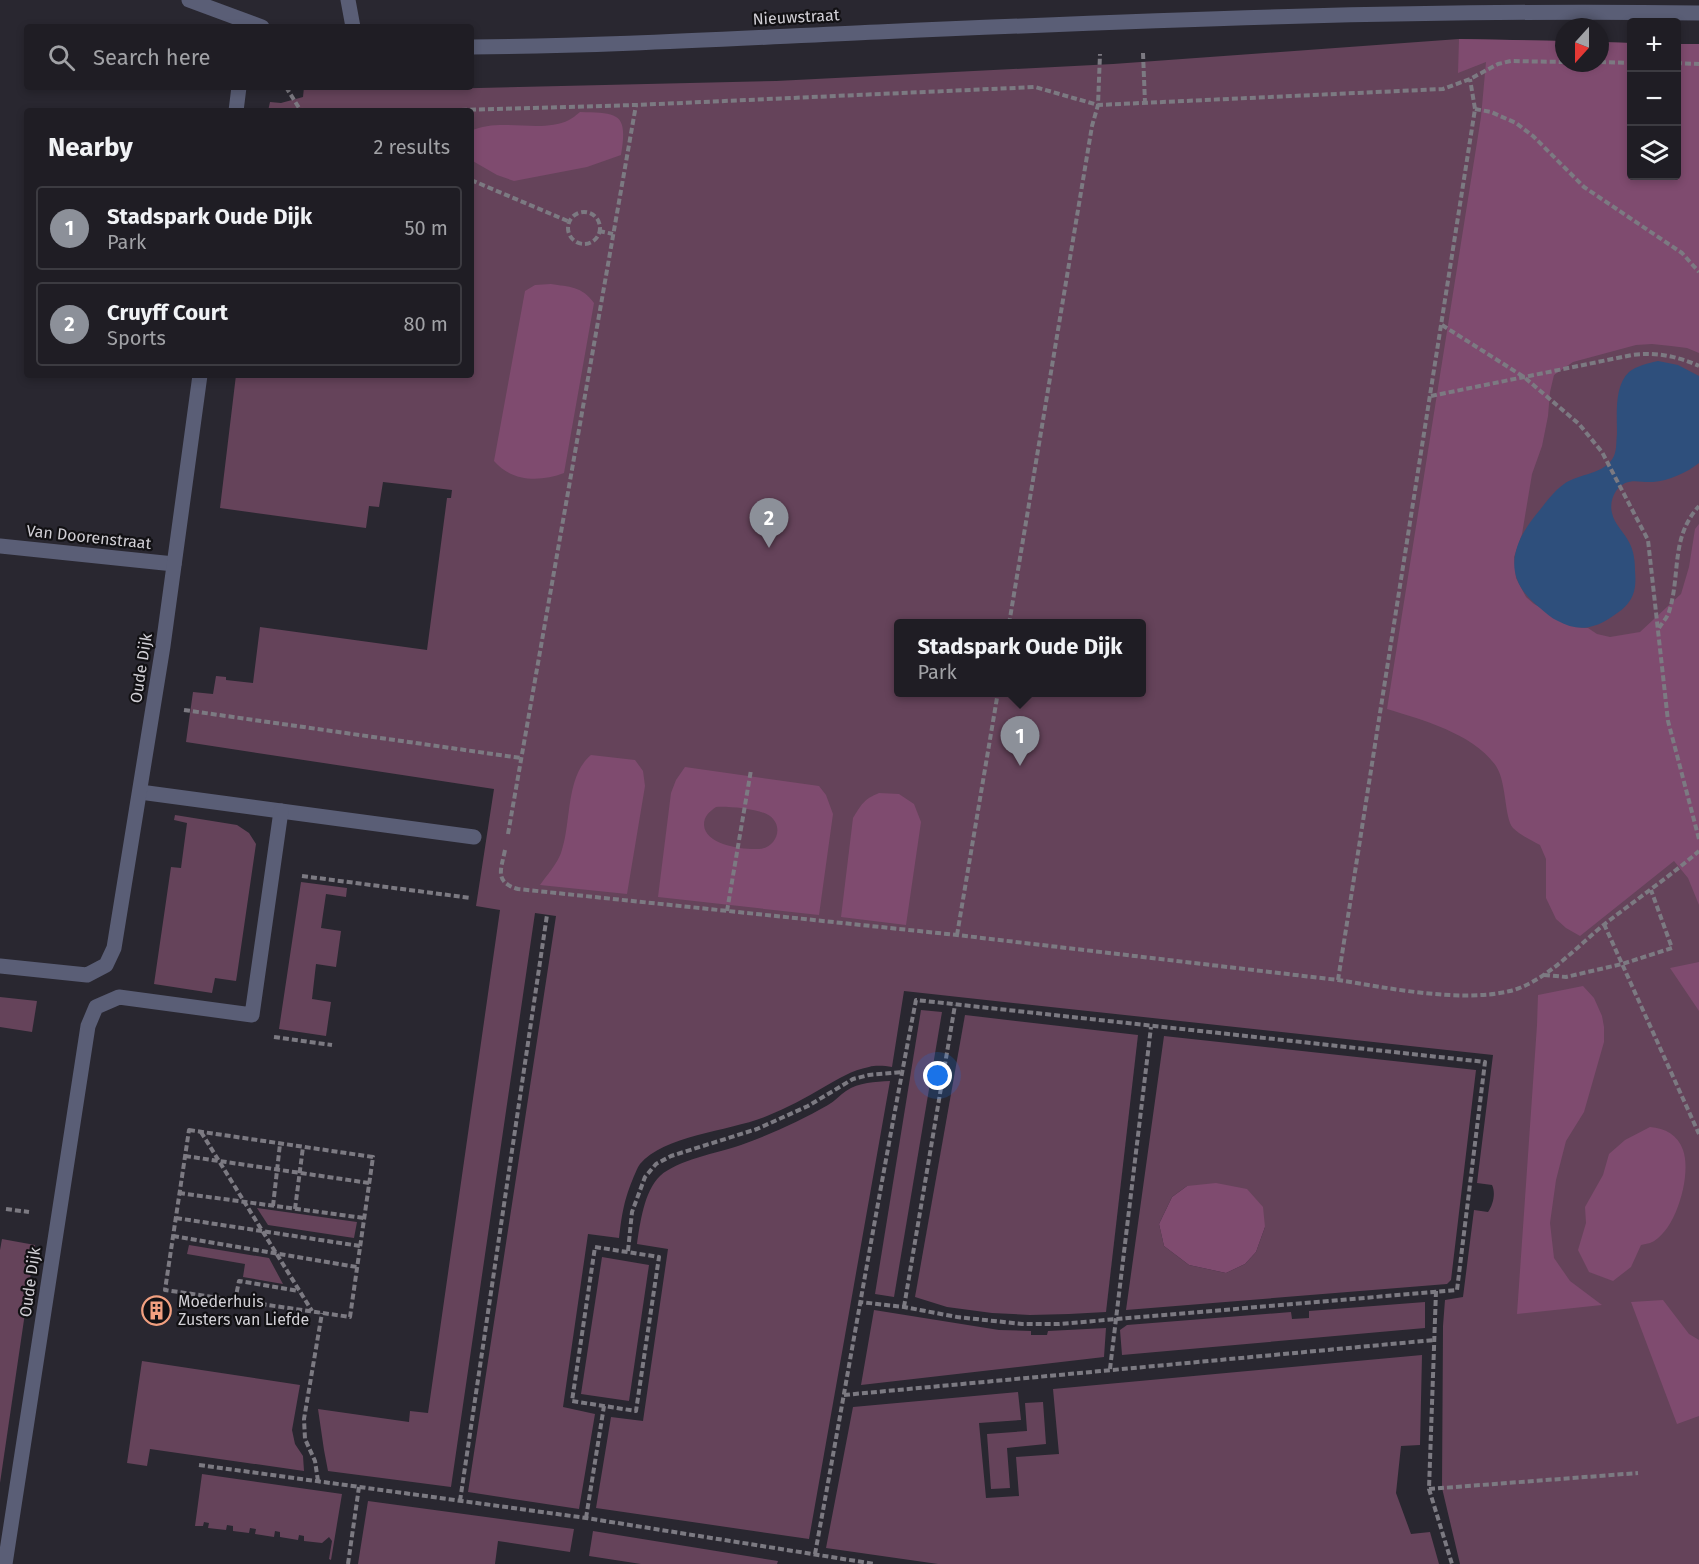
<!DOCTYPE html>
<meta charset="utf-8">
<style>
body{margin:0;font-family:"Fira Sans",sans-serif;background:#27262c;color:#f1f3f6}
.controls{position:absolute;right:18px;top:18px;display:grid;overflow:hidden;border-radius:6px;box-shadow:0 3px 9px #0003}
.controls button{width:54px;height:54px;display:grid;place-items:center;padding:0;border:0;border-bottom:2px solid #3c3b41;background:#1f1d24;color:#f1f3f6;font:30px sans-serif}
.compass{position:absolute;left:1555px;top:18px;width:54px;height:54px;border-radius:50%;background:#1f1d24;box-shadow:0 3px 9px #0003;rotate:201deg}
.you{position:absolute;left:938px;top:1076px;width:21px;height:21px;margin:-15px;border:4px solid #fff;border-radius:50%;background:#1a73e8;box-shadow:0 0 0 9px #1a73e833}
.badge{display:grid;place-items:center;width:39px;height:39px;border-radius:50%;background:#8c9099;color:#fff;font-size:20px;font-weight:700}
.pin{position:absolute;translate:-50% -50px;filter:drop-shadow(0 2px 3px #0008)}
.pin::after{content:'';position:absolute;top:32px;width:21px;height:18px;background:inherit;clip-path:polygon(0 0,100% 0,50% 100%)}
.popup{position:absolute;left:894px;top:619px;width:252px;height:78px;box-sizing:border-box;display:grid;place-content:center;border-radius:6px;background:#1f1d24;filter:drop-shadow(0 2px 4px #0005);font-size:20px;white-space:nowrap;color:#a1a2a6}
.popup b{font-size:22px;color:#f1f3f6}
.popup::after{content:'';position:absolute;left:50%;top:100%;margin-left:-12px;border:12px solid transparent;border-top-color:#1f1d24}
.list{margin:0;padding:0;list-style:none}
h2{display:flex;justify-content:space-between;align-items:center;height:78px;margin:0;padding:0 24px;font-size:26px}
h2 small{font-size:20px;font-weight:400;color:#a1a2a6}
.list li{display:grid;grid-template-columns:39px 1fr auto;gap:18px;align-items:center;box-sizing:border-box;height:84px;margin:0 12px 12px;padding:0 12px;border:2px solid #3c3b41;border-radius:6px}
.list b{display:block;font-size:22px;white-space:nowrap}
.list p{margin:0;font-size:20px;white-space:nowrap;color:#a1a2a6}
.list em{font-size:20px;font-style:normal;color:#a1a2a6}
.icon{flex:none;width:33px;height:33px;fill:none;stroke:currentColor;stroke-width:2;stroke-linecap:round;stroke-linejoin:round}
.map{position:relative;flex:none;width:1699px;height:1564px;overflow:hidden}
.search{position:absolute;background:#1f1d24;box-shadow:0 3px 9px #0003;left:24px;top:24px;width:450px;height:66px;display:flex;align-items:center;gap:15px;box-sizing:border-box;padding:0 21px;border-radius:6px;color:#a1a2a6;font-size:22px}
.panel{position:absolute;background:#1f1d24;box-shadow:0 3px 9px #0003;left:24px;top:108px;width:450px;height:270px;border-radius:6px}
.map>svg:first-child{display:block}
.green{fill:#65435a;fill-rule:evenodd}
.forest{fill:#7f4b6f;fill-rule:evenodd}
.water{fill:#2e4f7c}
.lines{fill:none;stroke-linecap:round;stroke-linejoin:round}
.path{stroke:#7c7a82;stroke-width:4;stroke-dasharray:6 3;stroke-linecap:butt}
.minor{stroke:#5a5e76;stroke-width:15}
.labels{text-anchor:middle;dominant-baseline:central;stroke-width:4.5;stroke-linejoin:round;paint-order:stroke}
.street-label{font-size:16px;fill:#d2d0d6;stroke:#121114}
.poi-label{font-size:16px;fill:#d2d0d6;stroke:#121114;text-anchor:start}
</style>
<div class="map">
<svg width="1699" height="1564" viewBox="0 0 1699 1564">
<rect width="100%" height="100%" fill="#292730"/>
<g class="green">
<path d="M1459,39L1564,41V63H1600V42L1631,43L1632,176H1676L1677,44H1699V1564H1460L1442,1488L1443,1326L1445,1300L1463,1297L1474,1210L1488,1212C1493,1205 1496,1193 1492,1185L1477,1183L1493,1055L904,991L892,1067C885,1066 876,1065 869,1067C852,1070 838,1079 824,1087C806,1098 786,1108 767,1116C731,1131 664,1135 640,1164C637,1168 636,1172 634,1176C624,1200 622,1213 619,1238L588,1234L563,1407L595,1414L579,1509L468,1492L556,916L535,913L451,1487L328,1471L324,1450L318,1409L409,1422L410,1411L428,1413L500,910L476,906L494,789L186,742L193,692L213,694L216,676L226,677V680L253,683L260,627L427,650L447,498H451L452,490L383,482L379,507L369,506L366,528L220,508L236,375H471V111H268L270,102L281,103L303,97L304,87L395,90L776,81L1113,64ZM898,624H1142V692H898Z"/>
<path d="M175,815L237,825L249,833L256,844L237,975L236,981L215,978L212,993L154,984L171,867L181,868L187,823L174,820Z"/>
<path d="M301,882L347,888L346,897L326,894L321,928L341,931L336,967L316,964L312,999L331,1002L326,1036L279,1029Z"/>
<path d="M0,997L37,1001L32,1032L0,1027Z"/>
<path d="M921,1010L942,1012L894,1297L875,1294Z"/>
<path d="M965,1015L1138,1035L1106,1312L1069,1314L1030,1315L992,1313L947,1307L915,1297Z"/>
<path d="M1164,1036L1476,1070L1451,1280L1447,1284L1126,1310ZM1187,1186L1265,1227L1256,1252L1245,1264L1226,1273L1189,1265L1164,1246L1159,1224L1172,1197Z"/>
<path d="M890,1081L809,1539L596,1508L611,1417L643,1421L668,1249L637,1244C640,1224 644,1191 660,1176C677,1160 718,1153 741,1145C771,1134 801,1121 828,1105C835,1101 840,1095 846,1091C859,1082 875,1082 890,1081Z"/>
<path d="M257,1208L357,1222L354,1238L268,1225Z"/>
<path d="M2,1239L35,1245L0,1483V1250Z"/>
<path d="M189,1245L269,1258L283,1284L243,1277L245,1264L187,1254Z"/>
<path d="M602,1257L649,1265L629,1401L581,1394Z"/>
<path d="M1425,1302V1328L1122,1355L1120,1330L1127,1325L1291,1312L1292,1319L1309,1318V1311Z"/>
<path d="M874,1310L999,1330L1031,1331V1335H1047L1048,1331L1106,1328L1104,1357L861,1385Z"/>
<path d="M1422,1355L1420,1445L1401,1446L1396,1493L1411,1534L1430,1532L1439,1564H938L826,1548L853,1407L1018,1392L1021,1420L979,1423L986,1498L1019,1496L1016,1457L1059,1454L1053,1389Z"/>
<path d="M142,1361L300,1385L292,1430L295,1444L303,1456L304,1471L150,1449L147,1466L127,1463Z"/>
<path d="M1043,1402L1046,1444L1007,1448L1010,1488L991,1489L987,1434L1027,1431L1025,1403Z"/>
<path d="M202,1474L342,1494L331,1560L329,1559L332,1541L329,1537L322,1543L304,1541V1536L299,1535L298,1540L280,1537V1532L275,1531L274,1537L255,1534L256,1529L250,1528L249,1533L233,1531V1526L227,1525L226,1530L208,1528L209,1523L204,1522L203,1526H195Z"/>
<path d="M368,1501L574,1529L570,1552L498,1541L495,1564H358Z"/>
<path d="M593,1531L778,1561L777,1564H641L589,1556Z"/>
</g>
<g class="forest">
<path d="M1459,39L1564,41V63H1600V42L1631,43L1632,176H1676L1677,44H1699V353L1687,348L1671,346L1652,344L1636,345L1573,362L1554,375L1550,392L1548,416L1542,446L1532,474L1522,534L1514,557L1516,578L1526,597L1534,604L1576,627L1588,628L1597,634L1610,637L1640,632L1681,594L1689,567L1695,529L1699,524V905L1688,878L1674,861L1580,936L1566,928L1556,919L1546,898V859L1540,845C1531,840 1520,835 1513,828C1504,817 1507,783 1496,766C1474,734 1423,720 1387,709L1481,117L1486,62L1458,73Z"/>
<path d="M580,112C619,113 628,113 621,155L587,167L514,181L497,175L471,160V131C500,117 541,134 569,120C573,118 576,115 580,112Z"/>
<path d="M551,284C569,287 582,286 594,303L564,473C540,482 512,482 494,461L525,291L535,285Z"/>
<path d="M591,755L635,760L643,771L645,786L627,894L540,885C547,875 557,864 561,853C572,822 565,777 591,755Z"/>
<path d="M685,767L819,786L826,795L833,814L819,915L658,897L671,793L676,780ZM716,807C728,806 761,809 770,816C785,828 775,848 759,849C743,850 705,845 704,825C704,816 709,812 716,807Z"/>
<path d="M879,793L899,794L914,804L921,822L906,925L841,917L853,818C861,805 864,799 879,793Z"/>
<path d="M1699,962V1011L1670,968Z"/>
<path d="M1583,986L1594,998L1602,1016L1604,1027V1042L1584,1112L1566,1141L1556,1180L1550,1223L1554,1258L1570,1281L1602,1305L1517,1314L1537,1025L1538,995Z"/>
<path d="M1650,1127C1665,1128 1678,1135 1683,1150C1692,1174 1676,1233 1650,1243C1647,1244 1644,1244 1641,1245L1631,1267L1613,1281L1589,1272L1578,1250L1586,1223L1585,1207L1603,1175L1609,1154L1625,1140Z"/>
<path d="M1216,1183L1247,1189L1263,1207L1265,1227L1256,1252L1245,1264L1226,1273L1189,1265L1164,1246L1159,1224L1172,1197L1187,1186Z"/>
<path d="M1663,1300L1689,1334L1699,1340V1416L1677,1424L1631,1302Z"/>
</g>
<path class="water" d="M1658,361L1678,365L1699,376V463C1688,472 1668,481 1653,482C1639,483 1627,476 1616,491C1612,497 1610,505 1612,513C1614,524 1625,533 1630,544C1634,553 1635,561 1635,571C1637,593 1632,604 1613,616C1607,620 1601,624 1593,626C1581,630 1569,627 1558,621C1551,618 1546,613 1540,608C1501,578 1511,544 1539,511C1547,501 1554,491 1564,484C1579,473 1605,475 1614,456C1617,449 1616,441 1617,434C1617,415 1614,386 1629,372C1636,366 1649,363 1658,361Z"/>
<g class="lines">
<g class="path">
<path d="M1143,53L1145,103"/>
<path d="M1600,62L1632,63"/>
<path d="M1676,63L1699,64"/>
<path d="M286,87L299,108L303,111"/>
<path d="M1475,109L1491,112L1516,123L1533,136L1584,187L1682,253L1699,272"/>
<path d="M425,111L636,105L1035,87L1098,105L1443,89L1470,79L1498,64L1511,61L1564,62"/>
<path d="M471,180L570,222"/>
<circle cx="584" cy="228" r="16"/>
<path d="M599,231L613,234"/>
<path d="M1442,325L1524,377L1579,424L1602,452L1648,540L1668,721L1699,839"/>
<path d="M1431,396L1632,355C1656,352 1677,356 1699,366"/>
<path d="M1009,624L1092,126L1098,105L1100,54"/>
<path d="M1659,628C1662,623 1667,618 1669,612C1681,574 1670,538 1699,506"/>
<path d="M184,710L521,758"/>
<path d="M508,834L636,105"/>
<path d="M505,850C501,870 494,882 518,889L957,935L1338,980C1388,988 1460,1003 1510,991C1546,982 1577,946 1606,923C1637,899 1669,877 1699,851"/>
<path d="M302,876L471,898"/>
<path d="M727,911L751,770"/>
<path d="M1604,924L1699,1134"/>
<path d="M957,935L998,692"/>
<path d="M1544,975L1566,977L1622,964L1672,948L1651,890"/>
<path d="M1338,980L1475,109L1470,79"/>
<path d="M274,1037L332,1045"/>
<path d="M189,1130L373,1157L350,1317L165,1290Z"/>
<path d="M201,1132L312,1311"/>
<path d="M185,1156L369,1183"/>
<path d="M179,1193L364,1218"/>
<path d="M273,1206L280,1144"/>
<path d="M6,1209L29,1212"/>
<path d="M295,1209L303,1147"/>
<path d="M176,1218L360,1246"/>
<path d="M173,1236L357,1267"/>
<path d="M595,1247L659,1257L636,1411L572,1401Z"/>
<path d="M628,1251L632,1212L645,1177L656,1164L671,1156L757,1129L808,1106L853,1079L869,1075L902,1072"/>
<path d="M1436,1291L1429,1489L1452,1564"/>
<path d="M235,1301L239,1281L299,1291"/>
<path d="M904,1307L955,1005"/>
<path d="M1110,1369L1151,1027"/>
<path d="M844,1395L1434,1340"/>
<path d="M199,1465L586,1518L875,1564"/>
<path d="M318,1481L315,1461L305,1439L304,1419L322,1313"/>
<path d="M1429,1489L1638,1473"/>
<path d="M460,1501L547,915"/>
<path d="M586,1518L604,1406"/>
<path d="M815,1554C849,1370 880,1185 916,1000L1485,1062L1457,1290L1059,1324H1022L957,1317L904,1307L860,1302"/>
<path d="M348,1564L359,1487"/>
</g>
<g class="minor">
<path d="M189,0L262,27"/>
<path d="M348,0L353,27"/>
<path d="M471,47C607,46 742,38 878,32C1152,20 1425,9 1699,13"/>
<path d="M236,111L239,87"/>
<path d="M0,546L174,564"/>
<path d="M140,792L474,837"/>
<path d="M0,966L87,975L106,965L114,948L163,646L200,375"/>
<path d="M5,1564L88,1026L96,1007L119,997L252,1015L281,811"/>
</g>
</g>
<defs>
<symbol id="building-ring" viewBox="-11 -11 22 22"><circle r="9.5" fill="#121114" stroke="#f2a080" stroke-width="1.5"/><path d="M-4-6H4V6H1V3H-1V6H-4ZM-2.5-4.3h1.7v1.8h-1.7ZM.8-4.3h1.7v1.8H.8ZM-2.5-1h1.7V.8h-1.7ZM.8-1h1.7V.8H.8Z" fill="#f2a080"/></symbol>
</defs>
<g fill-rule="evenodd">
<use href="#building-ring" x="140" y="1294" width="33" height="33"/>
</g>
<g class="labels">
<g class="street-label">
<text transform="translate(796 17) rotate(-3)">Nieuwstraat</text>
<text transform="translate(89 537) rotate(6)">Van Doorenstraat</text>
<text transform="translate(141 668) rotate(-81)">Oude Dijk</text>
<text transform="translate(30 1282) rotate(-82)">Oude Dijk</text>
</g>
<g class="poi-label">
<text x="178" y="1301">Moederhuis<tspan x="178" dy="18">Zusters van Liefde</tspan></text>
</g>
</g>
</svg>
<div class="controls">
<button>+</button>
<button>−</button>
<button><svg class="icon" aria-label="layers" viewBox="0 0 24 24"><path d="M12 4l9 5-9 5-9-5zM3 14l9 5 9-5"/></svg></button>
</div>
<svg class="compass" viewBox="-18 -18 36 36"><path d="M0-13l5 13h-10z" fill="#e53935"/><path d="M0 13l5-13h-10z" fill="#a1a2a6"/></svg>
<div class="you"></div>
<div class="pin badge" style="left:1020px;top:766px">1</div>
<div class="popup"><b>Stadspark Oude Dijk</b>Park</div>
<div class="pin badge" style="left:769px;top:548px">2</div>
<div class="search"><svg class="icon" aria-label="search" viewBox="0 0 24 24"><circle cx="10" cy="10" r="6"/><path d="M15 15l6 6"/></svg>Search here</div>
<section class="panel">
<h2>Nearby<small>2 results</small></h2>
<ul class="list">
<li><span class="badge">1</span><div><b>Stadspark Oude Dijk</b><p>Park</p></div><em>50 m</em></li>
<li><span class="badge">2</span><div><b>Cruyff Court</b><p>Sports</p></div><em>80 m</em></li>
</ul>
</section>
</div>
